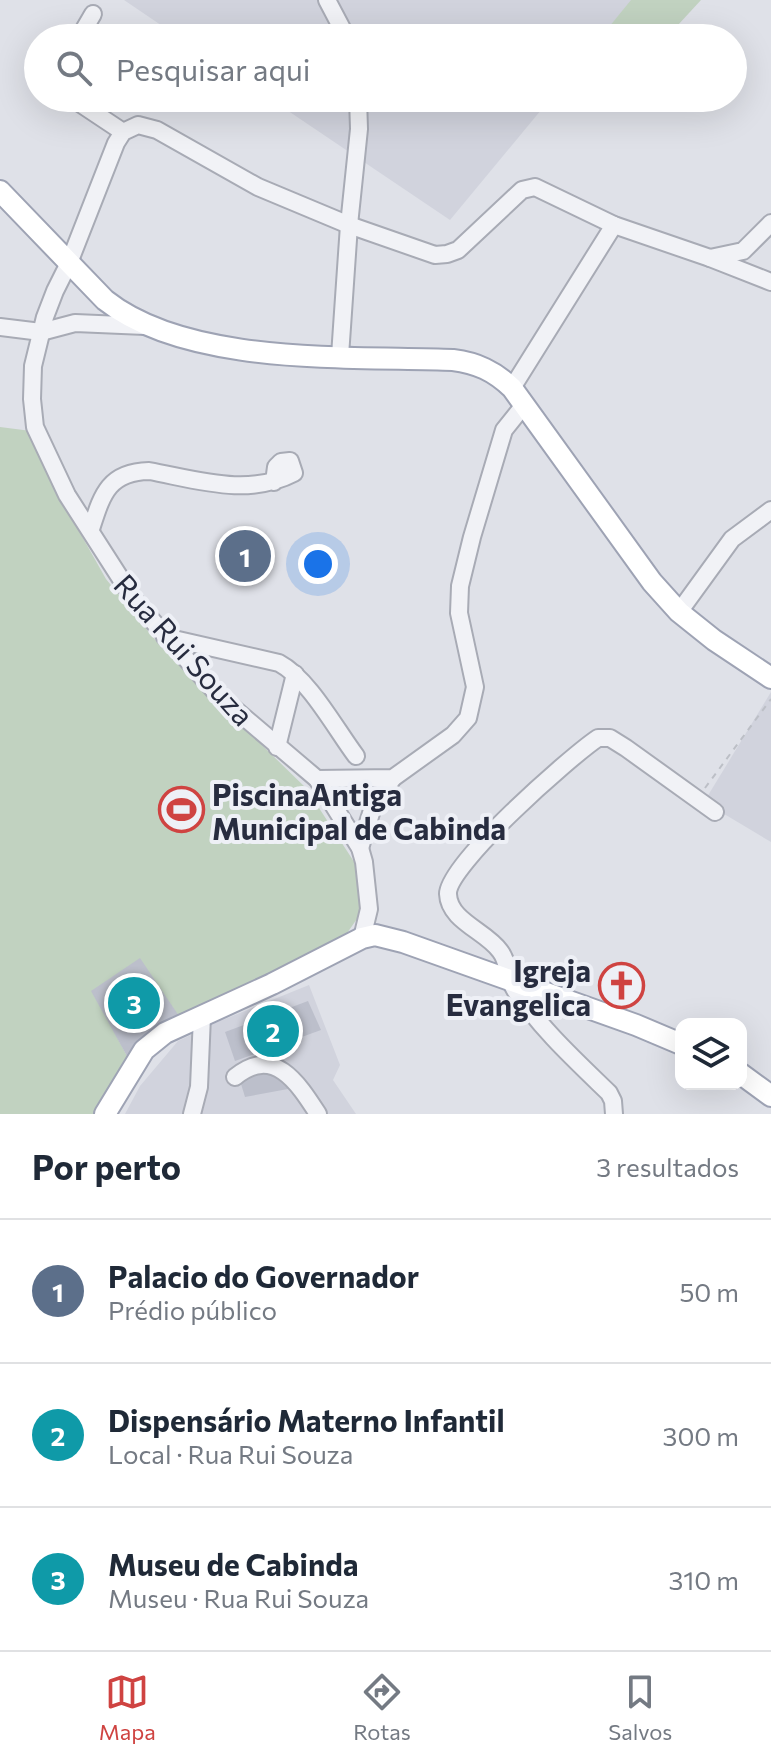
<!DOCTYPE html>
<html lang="pt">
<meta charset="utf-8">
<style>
body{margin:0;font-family:Commissioner,sans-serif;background:#f2f2f3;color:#1f2937}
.controls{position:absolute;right:24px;bottom:24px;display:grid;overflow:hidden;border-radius:16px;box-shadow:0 8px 32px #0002}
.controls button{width:72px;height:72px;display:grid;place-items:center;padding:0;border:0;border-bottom:2px solid #e0e1e3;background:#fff;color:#1f2937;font:40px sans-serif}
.you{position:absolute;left:318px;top:564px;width:28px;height:28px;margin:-20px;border:6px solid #fff;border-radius:50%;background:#1a73e8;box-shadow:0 0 0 12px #1a73e833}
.badge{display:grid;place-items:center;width:52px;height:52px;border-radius:50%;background:#cf4341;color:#fff;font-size:26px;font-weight:700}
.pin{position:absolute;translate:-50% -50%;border:4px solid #fff;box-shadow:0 2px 8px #0006}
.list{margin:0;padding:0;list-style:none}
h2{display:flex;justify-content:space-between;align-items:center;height:104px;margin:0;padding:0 32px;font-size:34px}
h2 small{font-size:26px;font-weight:400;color:#747a83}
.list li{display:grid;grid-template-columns:52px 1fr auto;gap:24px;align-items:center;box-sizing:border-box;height:144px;padding:0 32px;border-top:2px solid #e0e1e3}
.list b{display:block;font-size:30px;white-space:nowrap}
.list p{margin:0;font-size:26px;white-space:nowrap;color:#747a83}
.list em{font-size:26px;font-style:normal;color:#747a83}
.icon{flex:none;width:44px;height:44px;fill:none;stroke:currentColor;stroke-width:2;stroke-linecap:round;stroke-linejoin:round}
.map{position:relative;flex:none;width:771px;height:1114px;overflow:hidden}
.search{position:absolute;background:#fff;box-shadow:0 8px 32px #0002;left:24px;right:24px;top:24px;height:88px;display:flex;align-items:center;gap:20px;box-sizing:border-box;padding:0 28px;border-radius:44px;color:#747a83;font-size:30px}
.sheet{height:536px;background:#fff}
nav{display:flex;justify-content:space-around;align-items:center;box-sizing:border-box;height:112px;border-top:2px solid #e0e1e3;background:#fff;font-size:22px;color:#747a83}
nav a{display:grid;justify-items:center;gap:4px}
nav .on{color:#cf4341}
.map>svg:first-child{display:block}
.built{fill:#d1d3dd}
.green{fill:#c1d2c0}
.building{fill:#bcbfcb}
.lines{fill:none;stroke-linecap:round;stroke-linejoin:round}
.minor-casing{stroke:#a8abb5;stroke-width:20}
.major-casing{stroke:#9ea3b4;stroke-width:24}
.path{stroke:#bcbfc6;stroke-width:2;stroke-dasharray:6 6;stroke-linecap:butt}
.minor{stroke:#f1f2f6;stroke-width:16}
.major{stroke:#fff;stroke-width:20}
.labels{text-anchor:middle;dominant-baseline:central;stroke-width:8;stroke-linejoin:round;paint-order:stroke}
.street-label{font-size:30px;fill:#272c3f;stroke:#eef0f6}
.poi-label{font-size:30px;font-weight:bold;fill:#272c3f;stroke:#eef0f6;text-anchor:start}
</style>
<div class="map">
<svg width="771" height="1114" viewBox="0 0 771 1114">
<rect width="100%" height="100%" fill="#dfe1e8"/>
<g class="built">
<path d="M124,0H632L600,38H180Z"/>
<path d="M269,98H551L450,220Z"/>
<path d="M771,692V842L704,802Z"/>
<path d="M309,985L340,1065L333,1080L356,1114H125L140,1086L178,1041L220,1021Z"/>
</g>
<g class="green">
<path d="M631,0H701L666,38H600Z"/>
<path d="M0,427L31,431L66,508L106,579L161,647L306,788L362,874L364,896L359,916L345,936L219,1000L179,1016L109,1022L128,1058L98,1114H0Z"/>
</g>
<g class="building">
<path d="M140,958L179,1016L128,1058L91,991Z"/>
<path d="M308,1001L321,1030L235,1061L225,1032Z"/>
<path d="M280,1063L288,1089L245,1097L238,1074Z"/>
</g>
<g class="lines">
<defs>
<g id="minor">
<path d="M327,0L347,38"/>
<path d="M79,38L93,14"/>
<path d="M72,98L123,132"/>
<path d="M710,258L771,282"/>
<path d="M0,327L41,332L75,323L145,326"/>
<path d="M340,356L349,225L359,129L358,98"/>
<path d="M512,388L614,225"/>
<path d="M91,529C102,495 108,472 149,471C198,480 248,497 294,473L290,461L281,462L276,467L274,482"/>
<path d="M679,612L732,539L771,510"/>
<path d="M165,637L279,663C309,679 335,728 356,756"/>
<path d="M277,747L295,674"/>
<path d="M317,779L393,778L453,735L468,718L475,687L459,613L460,586L472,537L504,430L524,405"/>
<path d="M360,848L373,807L393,778"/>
<path d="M362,938L369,909L364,862L360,848L317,779L218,695L135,601L67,495L35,427L32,399L33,366L45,317L55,291L69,263L116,143L123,132L138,125L157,130L258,187L349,225L435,255L447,254L458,250L522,190L535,187L614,225L710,258L743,251L771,223"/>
<path d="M235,1077C274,1045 298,1083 318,1114"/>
<path d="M192,1114L199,1087L202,1016"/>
<path d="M614,1114L613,1101L609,1093C575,1060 541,1029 515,990C507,978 509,962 500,951C486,931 449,921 448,894C447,865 571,756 598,738H610L626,748L715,812"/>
</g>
<g id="major">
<path d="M0,191L105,300C188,366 350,356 453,360C477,363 494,371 512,388L652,582L679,612L714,640L771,678"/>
<path d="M741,1074L771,1096"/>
<path d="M105,1114L144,1050L165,1033L272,984L362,938L375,935L403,942L636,1025L681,1044"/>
</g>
</defs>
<use href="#minor" class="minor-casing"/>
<use href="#major" class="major-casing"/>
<path class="path" d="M705,788L771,699"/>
<use href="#minor" class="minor"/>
<use href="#major" class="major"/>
</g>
<defs>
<symbol id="stadium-ring" viewBox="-11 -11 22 22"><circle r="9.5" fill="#eef0f6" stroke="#cf4341" stroke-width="1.5"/><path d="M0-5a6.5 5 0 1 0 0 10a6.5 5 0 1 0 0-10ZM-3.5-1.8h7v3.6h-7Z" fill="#cf4341"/></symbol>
<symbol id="church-ring" viewBox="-11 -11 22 22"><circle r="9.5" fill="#eef0f6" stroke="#cf4341" stroke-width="1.5"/><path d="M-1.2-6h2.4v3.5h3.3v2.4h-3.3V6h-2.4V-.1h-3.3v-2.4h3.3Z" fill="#cf4341"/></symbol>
</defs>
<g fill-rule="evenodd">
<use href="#stadium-ring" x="156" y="784" width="51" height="51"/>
<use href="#church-ring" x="596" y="960" width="51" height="51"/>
</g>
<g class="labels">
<g class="street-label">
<text transform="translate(185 649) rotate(48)">Rua Rui Souza</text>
</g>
<g class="poi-label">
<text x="212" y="793">PiscinaAntiga<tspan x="212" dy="34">Municipal de Cabinda</tspan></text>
<text x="591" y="969" text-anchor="end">Igreja<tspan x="591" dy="34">Evangelica</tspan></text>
</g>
</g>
</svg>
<div class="controls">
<button><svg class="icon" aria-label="layers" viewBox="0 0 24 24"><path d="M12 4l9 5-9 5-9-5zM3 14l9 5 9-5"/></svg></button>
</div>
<div class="you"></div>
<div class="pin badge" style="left:245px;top:556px;background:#5c6f8a">1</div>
<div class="pin badge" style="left:273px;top:1031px;background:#0f9aa8">2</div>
<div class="pin badge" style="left:134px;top:1003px;background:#0f9aa8">3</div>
<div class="search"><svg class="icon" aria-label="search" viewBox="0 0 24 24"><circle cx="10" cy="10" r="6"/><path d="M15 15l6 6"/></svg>Pesquisar aqui</div>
</div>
<section class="sheet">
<h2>Por perto<small>3 resultados</small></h2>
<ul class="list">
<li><span class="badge" style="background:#5c6f8a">1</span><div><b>Palacio do Governador</b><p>Prédio público</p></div><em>50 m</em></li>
<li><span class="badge" style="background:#0f9aa8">2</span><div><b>Dispensário Materno Infantil</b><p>Local · Rua Rui Souza</p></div><em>300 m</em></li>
<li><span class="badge" style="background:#0f9aa8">3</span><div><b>Museu de Cabinda</b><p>Museu · Rua Rui Souza</p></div><em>310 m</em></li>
</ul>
</section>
<nav>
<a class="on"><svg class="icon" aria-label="map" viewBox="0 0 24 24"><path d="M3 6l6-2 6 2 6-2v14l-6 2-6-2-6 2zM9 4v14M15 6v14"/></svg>Mapa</a>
<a><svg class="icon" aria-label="directions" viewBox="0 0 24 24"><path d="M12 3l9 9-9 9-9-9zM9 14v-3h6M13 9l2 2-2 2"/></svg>Rotas</a>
<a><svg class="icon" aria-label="saved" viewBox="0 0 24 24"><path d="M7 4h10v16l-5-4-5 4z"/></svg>Salvos</a>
</nav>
